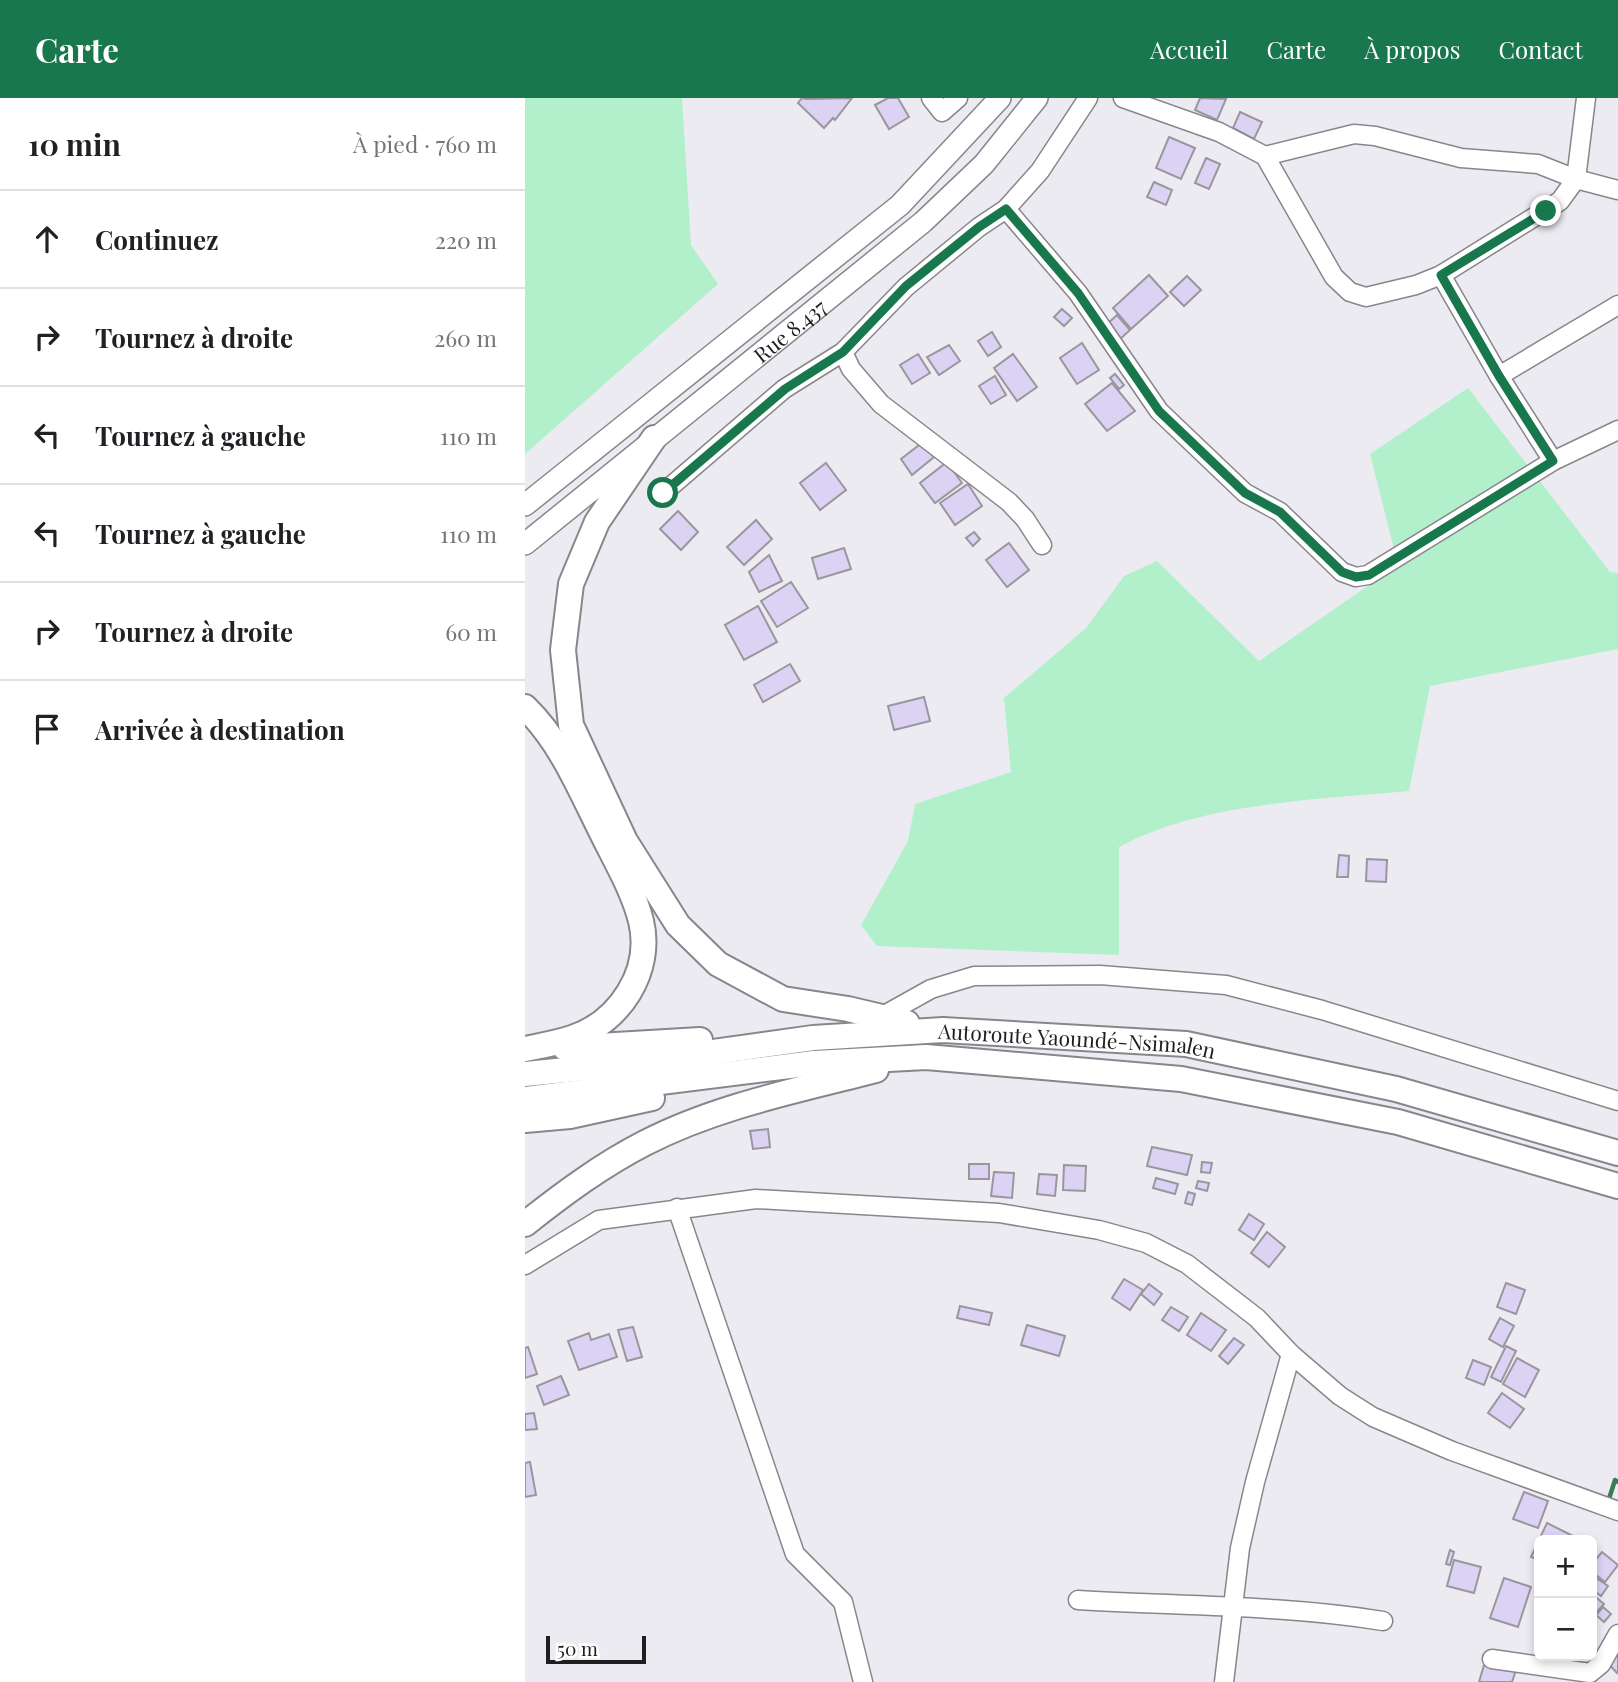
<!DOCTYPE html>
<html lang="fr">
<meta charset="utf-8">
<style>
body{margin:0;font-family:"Playfair Display",serif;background:#f6f6f6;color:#202124}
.controls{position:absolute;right:21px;bottom:21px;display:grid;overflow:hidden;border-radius:10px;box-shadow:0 4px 10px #0003}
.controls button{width:63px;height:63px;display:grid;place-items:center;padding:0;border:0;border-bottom:2px solid #e0e0e0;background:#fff;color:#202124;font:35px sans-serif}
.scale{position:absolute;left:21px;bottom:18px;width:100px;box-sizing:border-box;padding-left:7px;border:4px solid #1f1e20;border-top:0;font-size:19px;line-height:24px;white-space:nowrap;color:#1f1e20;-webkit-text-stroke:5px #fff;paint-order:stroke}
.stop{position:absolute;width:21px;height:21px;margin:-16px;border:5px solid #19774d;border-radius:50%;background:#fff}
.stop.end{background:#19774d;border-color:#fff;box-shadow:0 2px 7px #0008}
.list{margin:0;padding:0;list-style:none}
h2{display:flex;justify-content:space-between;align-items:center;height:91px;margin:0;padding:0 28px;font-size:30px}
h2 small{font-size:23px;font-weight:400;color:#757577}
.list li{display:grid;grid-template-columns:46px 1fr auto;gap:21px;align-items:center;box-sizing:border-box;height:98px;padding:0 28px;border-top:2px solid #e0e0e0}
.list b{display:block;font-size:26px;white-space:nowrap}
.list em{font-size:23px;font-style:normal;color:#757577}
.icon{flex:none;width:38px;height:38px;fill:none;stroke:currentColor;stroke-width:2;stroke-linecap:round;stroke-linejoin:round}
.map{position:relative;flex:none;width:1093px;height:1584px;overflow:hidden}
header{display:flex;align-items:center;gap:42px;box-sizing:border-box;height:98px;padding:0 35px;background:#19774d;color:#fff}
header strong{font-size:33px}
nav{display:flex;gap:38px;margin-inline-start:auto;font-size:24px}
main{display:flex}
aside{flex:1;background:#fff}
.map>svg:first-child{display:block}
.green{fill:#b1f0cb}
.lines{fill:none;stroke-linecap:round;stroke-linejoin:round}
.stream{stroke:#387c5b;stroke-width:4.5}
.building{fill:#dcd2f4;stroke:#99979d;stroke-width:2}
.minor-casing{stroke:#88868c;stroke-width:21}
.major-casing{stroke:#88868c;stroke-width:24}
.highway-casing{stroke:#88868c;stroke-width:28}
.minor{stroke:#fff;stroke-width:18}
.major{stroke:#fff;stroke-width:21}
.highway{stroke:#fff;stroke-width:24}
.route{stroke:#19774d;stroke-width:9}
.labels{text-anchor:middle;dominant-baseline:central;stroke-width:7;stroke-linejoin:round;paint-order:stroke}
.street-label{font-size:21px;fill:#1f1e20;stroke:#fff}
</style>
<header>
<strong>Carte</strong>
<nav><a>Accueil</a><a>Carte</a><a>À propos</a><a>Contact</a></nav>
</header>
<main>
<aside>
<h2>10 min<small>À pied · 760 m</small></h2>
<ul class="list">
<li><svg class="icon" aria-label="ahead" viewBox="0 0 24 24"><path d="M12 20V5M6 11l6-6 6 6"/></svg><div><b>Continuez</b></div><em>220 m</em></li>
<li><svg class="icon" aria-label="right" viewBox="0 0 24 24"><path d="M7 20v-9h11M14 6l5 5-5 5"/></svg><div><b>Tournez à droite</b></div><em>260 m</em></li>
<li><svg class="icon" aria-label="left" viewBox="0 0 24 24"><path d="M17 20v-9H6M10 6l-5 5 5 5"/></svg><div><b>Tournez à gauche</b></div><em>110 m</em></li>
<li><svg class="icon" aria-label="left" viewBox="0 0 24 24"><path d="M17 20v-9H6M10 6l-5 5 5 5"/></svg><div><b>Tournez à gauche</b></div><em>110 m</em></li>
<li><svg class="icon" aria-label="right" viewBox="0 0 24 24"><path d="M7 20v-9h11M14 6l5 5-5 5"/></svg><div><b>Tournez à droite</b></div><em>60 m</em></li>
<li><svg class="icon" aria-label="arrive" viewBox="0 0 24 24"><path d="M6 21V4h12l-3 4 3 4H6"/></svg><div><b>Arrivée à destination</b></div></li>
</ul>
</aside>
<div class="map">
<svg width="1093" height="1584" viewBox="0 0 1093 1584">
<rect width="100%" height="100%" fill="#edebf2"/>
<g class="green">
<path d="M0,0H157L166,147L193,186L0,356Z"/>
<path d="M943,290L1085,474L1093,475V551L905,588L884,693C791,702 677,704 594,749V857L352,848L336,827L383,743L390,706L486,674L479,600L561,530L599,478L632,463L734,563L873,467L845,356Z"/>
</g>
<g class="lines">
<path class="stream" d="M1083,1404L1090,1382L1093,1384"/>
</g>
<g class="building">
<path d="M277,0L281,1L327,0L310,22L308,20L299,30L273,5Z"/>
<path d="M363,0H373L384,19L364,31L350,7Z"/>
<path d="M675,0L701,1L692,22L670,12Z"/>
<path d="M715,14L737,24L729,41L708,30Z"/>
<path d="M644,39L670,50L656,81L631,70Z"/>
<path d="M681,60L695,66L684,91L670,85Z"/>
<path d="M629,84L647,92L641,107L622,99Z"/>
<path d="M624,177L643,198L606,231L588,210Z"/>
<path d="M662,178L676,192L659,208L645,194Z"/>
<path d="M537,211L547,220L539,228L529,219Z"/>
<path d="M592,217L605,232L593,243L580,228Z"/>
<path d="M467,234L476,249L463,258L453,243Z"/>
<path d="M557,245L574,272L552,286L535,260Z"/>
<path d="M424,247L435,263L414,277L402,259Z"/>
<path d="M393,256L405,275L387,286L375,267Z"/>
<path d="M488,256L512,289L492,303L469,270Z"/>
<path d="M590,276L599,287L594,291L585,280Z"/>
<path d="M470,278L481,297L466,306L454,288Z"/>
<path d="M587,285L610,313L582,333L560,306Z"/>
<path d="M398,344L409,359L387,377L376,361Z"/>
<path d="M422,364L437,385L410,405L395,385Z"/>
<path d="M301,365L321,392L295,412L275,385Z"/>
<path d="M443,386L457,408L430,427L415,405Z"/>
<path d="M153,413L173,434L156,452L135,431Z"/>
<path d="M231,422L247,441L219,467L202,449Z"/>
<path d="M449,434L455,441L448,448L441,440Z"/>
<path d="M484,445L504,472L482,489L461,462Z"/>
<path d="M319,450L326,471L293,481L287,460Z"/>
<path d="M244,457L257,483L234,494L224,474Z"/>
<path d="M266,484L283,510L252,529L236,503Z"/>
<path d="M233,508L252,544L219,562L200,527Z"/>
<path d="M265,566L275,583L238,604L229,587Z"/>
<path d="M399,599L405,623L369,632L363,608Z"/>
<path d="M814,757L824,758L823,779H812Z"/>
<path d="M842,761L862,762L861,784L841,783Z"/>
<path d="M243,1031L245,1049L228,1051L225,1033Z"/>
<path d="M627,1049L667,1057L662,1077L622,1068Z"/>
<path d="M677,1064L687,1065L685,1075L676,1074Z"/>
<rect x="444" y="1066" width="20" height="15"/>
<path d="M539,1067L561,1068L560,1093L538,1092Z"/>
<path d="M469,1074L489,1075L487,1100L466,1098Z"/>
<path d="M514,1076L532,1077L530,1098L512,1096Z"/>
<path d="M631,1080L653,1086L650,1096L628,1090Z"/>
<path d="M673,1083L684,1085L682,1093L671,1090Z"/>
<path d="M663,1094L670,1096L667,1107L660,1105Z"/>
<path d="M724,1116L739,1126L729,1142L714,1132Z"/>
<path d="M742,1134L760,1149L744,1169L726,1155Z"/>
<path d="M599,1181L618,1192L605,1212L587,1200Z"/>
<path d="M981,1185L1000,1192L991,1216L972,1209Z"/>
<path d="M624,1186L637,1196L629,1207L616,1196Z"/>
<path d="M435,1208L467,1215L464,1227L432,1220Z"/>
<path d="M646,1209L663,1219L654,1233L637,1222Z"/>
<path d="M676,1215L701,1232L686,1253L662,1237Z"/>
<path d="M975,1220L989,1228L978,1249L964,1241Z"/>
<path d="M502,1227L540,1238L534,1258L496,1247Z"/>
<path d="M108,1229L117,1259L102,1263L93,1232Z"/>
<path d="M64,1235L66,1242L84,1236L92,1259L54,1272L43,1243Z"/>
<path d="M709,1240L719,1247L703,1266L694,1258Z"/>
<path d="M981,1248L991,1253L976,1284L966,1279Z"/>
<path d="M3,1249L12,1276L0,1280V1250Z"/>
<path d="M992,1260L1014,1272L1000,1299L978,1286Z"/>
<path d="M948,1262L966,1269L959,1287L941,1280Z"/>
<path d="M36,1278L44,1297L19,1307L12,1288Z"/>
<path d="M977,1295L999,1311L985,1330L963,1315Z"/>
<path d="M9,1315L12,1331L0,1332V1316Z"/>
<path d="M5,1364L11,1397L0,1399V1365Z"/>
<path d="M999,1394L1023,1403L1013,1430L988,1421Z"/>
<path d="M1022,1425L1054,1441L1014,1442V1462L1006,1459Z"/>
<path d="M925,1452L929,1454L925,1467L921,1466Z"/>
<path d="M1077,1454L1093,1467L1080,1484L1067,1474V1466Z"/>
<path d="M929,1462L956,1469L949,1495L922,1488Z"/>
<path d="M1067,1477L1083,1488L1076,1498L1067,1491Z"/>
<path d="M979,1480L1006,1489L993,1529L965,1520Z"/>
<path d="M1067,1496L1079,1506L1070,1516L1067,1513Z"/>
<path d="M1078,1509L1086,1516L1079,1524L1071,1517Z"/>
<path d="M1093,1553V1574L1092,1575L1081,1563Z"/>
<path d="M962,1557L993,1566L987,1584H954Z"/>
</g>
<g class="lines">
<defs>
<g id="minor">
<path d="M406,0L417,14L433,0"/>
<path d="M598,0L694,34L740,58L809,179L825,194L841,199L891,187L916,177L1035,103L1051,81L1061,0"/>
<path d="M740,58L829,36L850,38L936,60L1013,66L1051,81L1093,92"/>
<path d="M481,111L553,195L634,313L720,395L755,414L817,474L831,479L843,477L1028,363L1093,332"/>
<path d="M916,177L974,278L1028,363"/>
<path d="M318,254L326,271L356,306L484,404L500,421L517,447"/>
<path d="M974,278L1093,207"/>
<path d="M138,395L259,291L318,254L381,189L454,129L481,111L515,73L563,0"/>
<path d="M354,920L406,891L449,878L575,877L701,887L797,912L1093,1003"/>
<path d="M152,1110L270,1456L318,1504L338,1584"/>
<path d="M0,1167L74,1122L231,1101L474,1115L574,1132L621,1145L662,1166L732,1220L766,1256L815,1298L848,1319L927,1353L1093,1413"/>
<path d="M553,1502C654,1508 757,1507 858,1523"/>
<path d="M967,1561L1065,1575L1076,1566L1093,1536"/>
<path d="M699,1584L715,1450L730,1384L766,1256"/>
</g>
<g id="major">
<path d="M0,407L375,107L475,0"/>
<path id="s1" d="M0,446L398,124L459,66L512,0"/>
</g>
<g id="highway">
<path d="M129,340L72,424L46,486L38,552L46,627L100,743L153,827L193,866L258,901L323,911L382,925"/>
<path d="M0,609C35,643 53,687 75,731C89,760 108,791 116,823C128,873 95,924 47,940C32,945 15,948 0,951"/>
<path d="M40,950L175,942"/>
<path id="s2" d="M0,976L109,965L288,940L418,932L661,946L871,991L1093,1055"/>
<path d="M0,1001L289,965L401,959L656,981L873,1024L1093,1088"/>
<path d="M0,1022L45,1018L127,1000"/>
<path d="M0,1126C38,1096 77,1067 120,1045C192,1008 274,992 351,972"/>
</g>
</defs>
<use href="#minor" class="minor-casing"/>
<use href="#major" class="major-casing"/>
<use href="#highway" class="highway-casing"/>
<use href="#minor" class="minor"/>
<use href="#major" class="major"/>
<use href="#highway" class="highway"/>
</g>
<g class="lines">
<path class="route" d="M138,395L260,291L318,254L381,188L454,129L481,111L553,195L634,313L720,395L755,414L817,474L831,479L844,477L1028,363L974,278L916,177L1021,113"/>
</g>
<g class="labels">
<g class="street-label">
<text stroke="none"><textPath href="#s1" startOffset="340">Rue 8.437</textPath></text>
<text stroke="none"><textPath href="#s2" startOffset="555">Autoroute Yaoundé-Nsimalen</textPath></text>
</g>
</g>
</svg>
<div class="controls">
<button>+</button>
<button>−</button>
</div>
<div class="scale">50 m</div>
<div class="stop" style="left:138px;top:395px"></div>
<div class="stop end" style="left:1021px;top:113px"></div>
</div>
</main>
